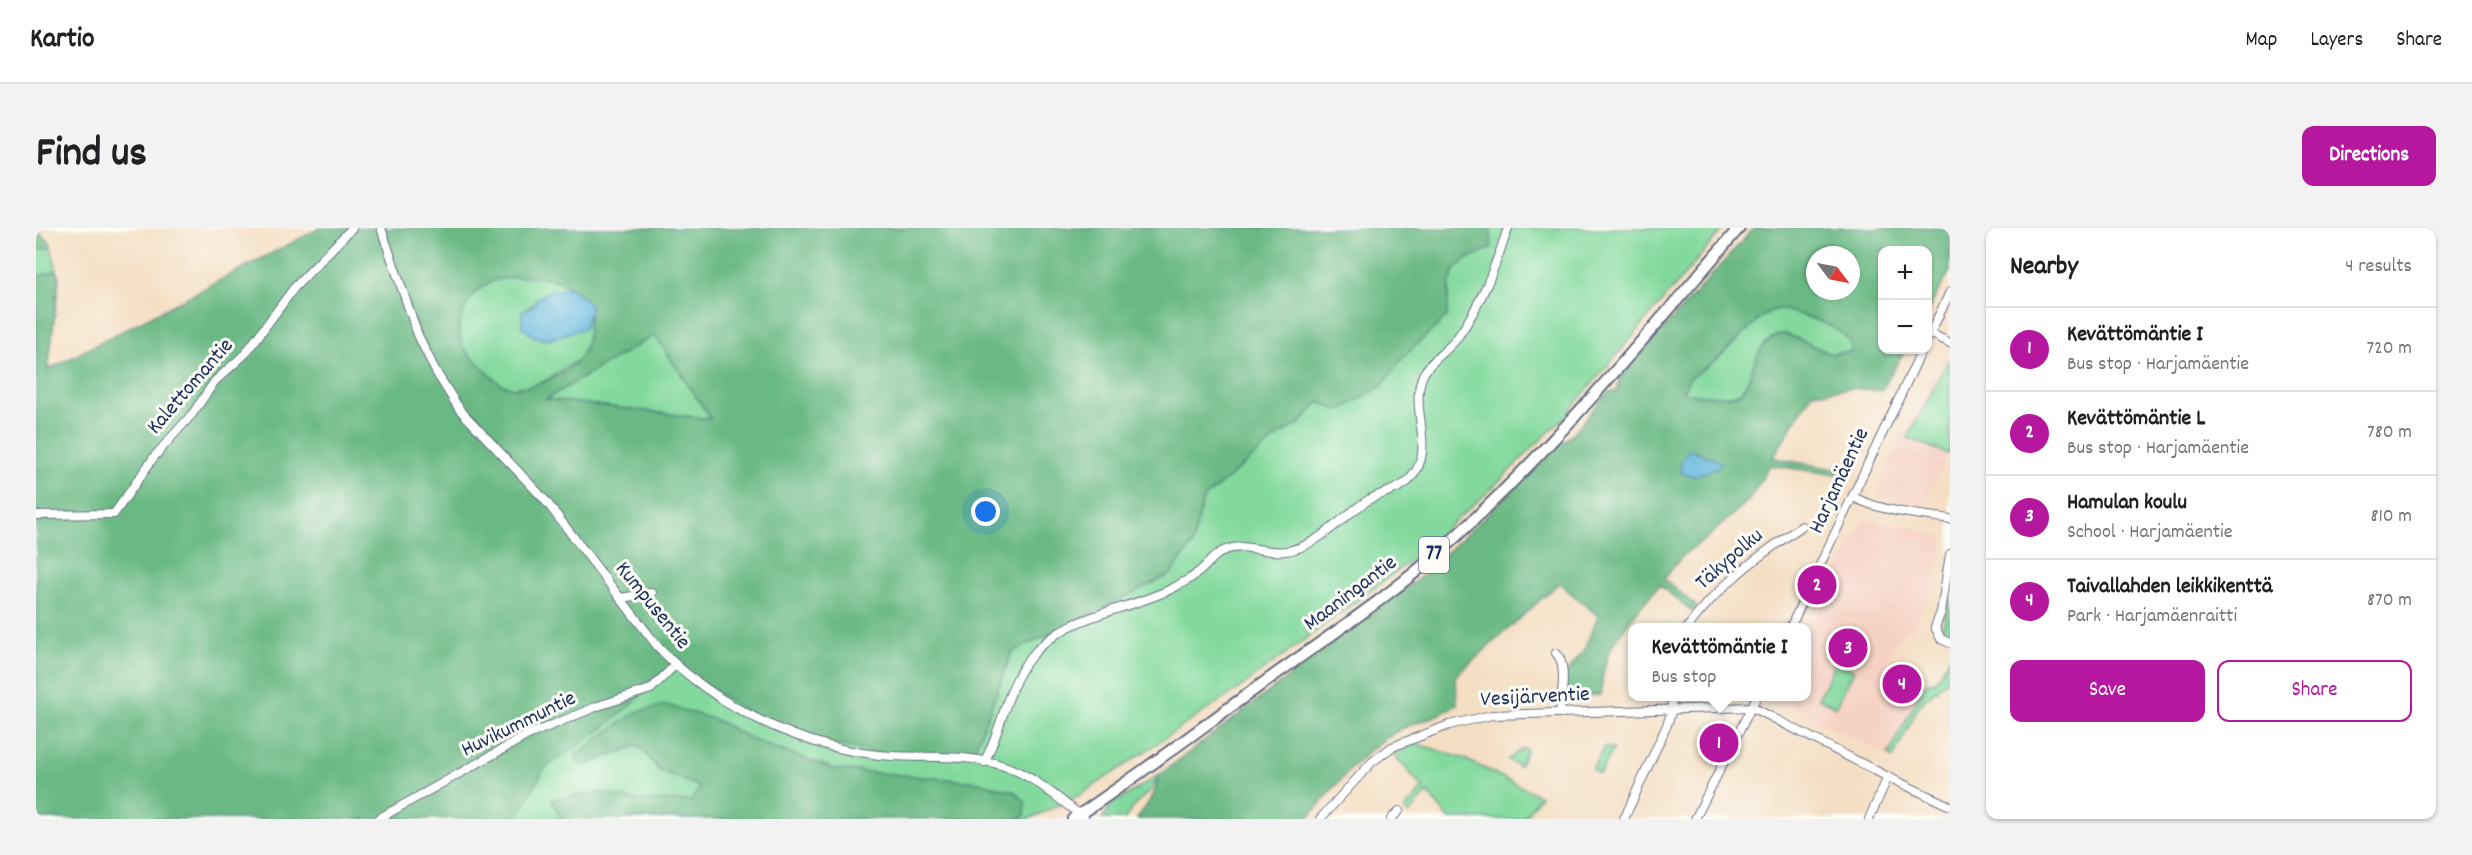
<!DOCTYPE html>
<meta charset="utf-8">
<style>
body{margin:0;font-family:Dekko,sans-serif;background:#f2f2f2;color:#202124}
.controls{position:absolute;right:18px;top:18px;display:grid;overflow:hidden;border-radius:12px;box-shadow:0 2px 4px #0004}
.controls button{width:54px;height:54px;display:grid;place-items:center;padding:0;border:0;border-bottom:2px solid #e0e0e0;background:#fff;color:#202124;font:30px sans-serif}
.compass{position:absolute;left:1770px;top:18px;width:54px;height:54px;border-radius:50%;background:#fff;box-shadow:0 2px 4px #0004;rotate:122deg}
.you{position:absolute;left:950px;top:284px;width:21px;height:21px;margin:-15px;border:4px solid #fff;border-radius:50%;background:#1a73e8;box-shadow:0 0 0 9px #1a73e833}
.badge{display:grid;place-items:center;width:39px;height:39px;border-radius:50%;background:#b5179e;color:#fff;font-size:20px;font-weight:700}
.pin{position:absolute;translate:-50% -50%;border:3px solid #fff;box-shadow:0 2px 6px #0006}
.popup{position:absolute;left:1592px;top:395px;width:183px;height:78px;box-sizing:border-box;display:grid;place-content:center;border-radius:12px;background:#fff;filter:drop-shadow(0 2px 4px #0005);font-size:20px;white-space:nowrap;color:#757577}
.popup b{font-size:22px;color:#202124}
.popup::after{content:'';position:absolute;left:50%;top:100%;margin-left:-12px;border:12px solid transparent;border-top-color:#fff}
.list{margin:0;padding:0;list-style:none}
h2{display:flex;justify-content:space-between;align-items:center;height:78px;margin:0;padding:0 24px;font-size:26px}
h2 small{font-size:20px;font-weight:400;color:#757577}
.list li{display:grid;grid-template-columns:39px 1fr auto;gap:18px;align-items:center;box-sizing:border-box;height:84px;padding:0 24px;border-top:2px solid #e0e0e0}
.list b{display:block;font-size:22px;white-space:nowrap}
.list p{margin:0;font-size:20px;white-space:nowrap;color:#757577}
.list em{font-size:20px;font-style:normal;color:#757577}
.actions{display:flex;gap:12px;padding:18px 24px}
.actions a{flex:1;padding:14px 0;border:2px solid #b5179e;border-radius:12px;text-align:center;font-size:21px;color:#b5179e}
.actions .main{background:#b5179e;color:#fff}
.map{position:relative;flex:none;width:1914px;height:591px;overflow:hidden;border-radius:12px}
header{display:flex;align-items:center;gap:36px;box-sizing:border-box;height:84px;padding:0 30px;background:#fff;border-bottom:2px solid #e0e0e0}
header strong{font-size:28px}
nav{display:flex;gap:33px;margin-inline-start:auto;font-size:21px}
.intro{display:flex;align-items:center;justify-content:space-between;box-sizing:border-box;height:144px;padding:0 36px}
h1{margin:0;font-size:42px}
.button{padding:15px 27px;border-radius:12px;background:#b5179e;color:#fff;font-size:21px;font-weight:700}
main{display:flex;gap:36px;padding:0 36px}
aside{flex:1;background:#fff;border-radius:12px;box-shadow:0 2px 4px #0004}
.map>svg:first-child{display:block}
.built{fill:#f6d2c4}
.green{fill:#83d99d;stroke:#4f847e;stroke-width:1.5;fill-rule:evenodd}
.forest{fill:#6ab984;stroke:#427471;stroke-width:1.5;fill-rule:evenodd}
.water{fill:#5fb5dc;stroke:#3d729d;stroke-width:1.5}
.lines{fill:none;stroke-linecap:round;stroke-linejoin:round}
.minor-casing{stroke:#676d82;stroke-width:10}
.major-casing{stroke:#676d82;stroke-width:14}
.minor{stroke:#fff;stroke-width:8}
.major{stroke:#fff;stroke-width:10}
.labels{text-anchor:middle;dominant-baseline:central;stroke-width:6;stroke-linejoin:round;paint-order:stroke}
.shield{fill:#fdfcf7;stroke:#5f6c8c;stroke-width:1.5}
.shield-label{font-size:21px;font-weight:bold;fill:#1b2f5e}
.street-label{font-size:22px;fill:#1b2f5e;stroke:#fdfcf7}
</style>
<header>
<strong>Kartio</strong>
<nav><a>Map</a><a>Layers</a><a>Share</a></nav>
</header>
<div class="intro"><h1>Find us</h1><a class="button">Directions</a></div>
<main>
<div class="map">
<svg width="1914" height="591" viewBox="0 0 1914 591">
<rect width="100%" height="100%" fill="#fdfcf7"/>
<filter id="ink" filterUnits="userSpaceOnUse"><feTurbulence type="fractalNoise" baseFrequency=".0167" numOctaves="2"/><feDisplacementMap in="SourceGraphic" scale="12" xChannelSelector="R" yChannelSelector="G"/><feConvolveMatrix kernelMatrix="1 2 1 2 8 2 1 2 1" color-interpolation-filters="sRGB"/></filter>
<filter id="wash" filterUnits="userSpaceOnUse"><feTurbulence type="fractalNoise" baseFrequency=".008" numOctaves="4" result="noise"/><feDisplacementMap in="SourceGraphic" scale="24" xChannelSelector="R" yChannelSelector="G"/><feGaussianBlur stdDeviation="1.35" result="paint"/><feColorMatrix in="noise" values="0 0 0 0 0 0 0 0 0 0 0 0 0 0 0 0 0 1.4 0 .05"/><feComposite in="paint" operator="in"/></filter>
<g filter="url(#wash)">
<rect width="100%" height="100%" fill="#f4dfc4"/>
<g class="built">
<path d="M1914,127V227H1911L1887,278L1844,271L1840,263L1905,130Z"/>
<path d="M1827,291L1880,300L1909,309L1896,363L1876,403L1869,400L1848,441L1887,460L1852,527L1758,481L1749,469L1770,468V409Z"/>
</g>
<g class="green">
<path d="M1454,0H1688L1529,188L1454,262L1374,333L1202,461L1044,567L993,591H982L989,587L978,564L942,554L798,541L719,513L680,492L630,477L546,538L602,517L623,542L665,559L655,573H603L566,565L516,571L525,591H480L395,165L509,540L570,498L639,437L940,518L976,424L1135,346L1156,317L1167,271L1242,208L1263,196L1283,173L1346,158L1367,129L1411,89C1414,44 1411,37 1455,20Z"/>
<path d="M562,18L675,191L509,171L593,122L540,133L509,153L496,158L481,159L476,163L427,152L415,66ZM523,63L534,103C514,111 512,118 491,104L492,79Z"/>
<path d="M15,19L21,42L14,45L23,50L12,142L0,178V22Z"/>
<path d="M1744,81C1761,85 1801,98 1813,110C1816,114 1816,119 1815,124L1795,126L1761,110L1729,115C1720,129 1714,152 1706,162C1698,172 1658,166 1646,164L1654,150L1680,132L1723,91L1736,82Z"/>
<path d="M1912,133L1914,134V222L1912,226L1872,210Z"/>
<path d="M1914,368V409L1906,401Z"/>
<path d="M1914,429V449L1883,478L1857,530L1852,527L1889,456L1899,453Z"/>
<path d="M1800,433L1818,442L1800,479L1782,470Z"/>
<path d="M1853,444L1884,459L1879,468L1848,453Z"/>
<path d="M1379,515L1429,531L1504,568L1487,591H1414L1391,565L1373,586L1368,582L1387,560L1358,527Z"/>
<path d="M1568,519L1577,521L1564,546L1556,542Z"/>
<path d="M1487,520L1491,522L1483,538L1472,532Z"/>
<path d="M1123,547C1117,566 1098,573 1089,591H1066L1075,577Z"/>
</g>
<g class="forest">
<path d="M284,0H1454L1456,20C1411,37 1414,44 1411,89L1367,129L1346,158L1303,183L1283,174L1263,196L1242,208L1167,271L1156,317L1135,346L976,424L940,518L922,529L855,528L777,512L715,486L639,438L570,498L509,540L480,591H0V49L21,42L23,50L12,142ZM483,49C518,48 539,53 554,87C550,100 554,113 546,126C541,136 528,144 518,149C505,156 485,163 470,158C460,155 453,145 445,138C438,131 429,124 425,114C417,91 435,63 456,53C464,50 475,50 483,49ZM619,107L675,191L510,171Z"/>
<path d="M1718,0H1914V43L1892,82V22H1846V122H1869L1845,163L1816,160L1776,165L1737,230L1804,242L1800,247L1734,237L1713,272L1672,309L1647,327L1628,351L1660,378L1656,383L1623,357C1592,396 1566,415 1565,467L1529,469L1527,450L1548,422L1562,388L1523,355L1420,448L1421,477C1405,489 1384,492 1365,501C1326,522 1300,558 1271,591H1101L1117,568L1123,547L1387,347L1538,204L1572,164L1582,163L1583,150ZM1779,27H1815V63H1779ZM1744,81C1766,87 1806,96 1816,118L1815,124L1795,126L1748,105C1712,114 1720,155 1702,166C1692,171 1658,166 1646,164L1654,150L1680,132L1723,91L1736,82Z"/>
<path d="M0,2L14,14L15,19L0,22Z"/>
<path d="M630,477L680,492L719,513L798,541L942,554L979,564L989,573V587L982,591H525L516,571L566,565L603,573H655L664,559L623,542L602,517L545,538L539,527L600,484Z"/>
</g>
<g class="water">
<path d="M528,59C539,60 549,71 555,80L548,101C519,105 513,123 486,99V83L498,78L500,71L517,61L523,63Z"/>
<path d="M1654,221L1685,234L1682,239L1659,248L1647,246L1644,241L1646,231Z"/>
</g>
</g>
<g filter="url(#ink)">
<g class="lines">
<defs>
<g id="minor">
<path d="M345,0L382,107L400,144L424,182L509,272L622,419C680,480 771,523 856,528C892,530 930,526 965,537C996,546 1024,572 1049,591"/>
<path d="M1894,105L1914,115"/>
<path d="M1892,110L1914,64"/>
<path d="M1817,269C1847,284 1881,286 1914,291"/>
<path d="M0,287L78,286L118,229L157,185L179,153L209,126L258,60L316,0"/>
<path d="M1914,326L1905,384L1899,399L1905,411L1914,415"/>
<path d="M584,370L616,365"/>
<path d="M1651,400C1683,357 1722,328 1766,298"/>
<path d="M1754,400L1886,122"/>
<path d="M1520,425C1532,436 1525,469 1524,485"/>
<path d="M948,534C966,502 970,460 993,431C1031,383 1091,385 1141,358C1147,354 1155,351 1160,346C1171,339 1178,325 1192,321C1210,315 1231,326 1250,323C1282,319 1307,287 1334,271C1345,265 1366,261 1374,251C1402,221 1372,181 1387,147C1394,132 1412,123 1421,110C1445,77 1459,39 1472,0"/>
<path d="M342,591L492,507L562,478L615,461L639,437"/>
<path d="M1284,591L1336,534L1356,519L1413,497L1456,487L1716,479L1852,549L1914,578"/>
<path d="M1355,591L1363,583"/>
<path d="M1588,591L1631,497L1636,482L1635,468"/>
<path d="M1659,591L1721,468"/>
<path d="M1833,591L1852,549"/>
</g>
<path id="major" d="M1037,591C1105,546 1170,496 1237,448C1296,406 1360,364 1414,314C1519,218 1610,108 1703,0"/>
</defs>
<use href="#minor" class="minor-casing"/>
<use href="#major" class="major-casing"/>
<use href="#minor" class="minor"/>
<use href="#major" class="major"/>
</g>
</g>
<g class="labels">
<rect class="shield" x="1383" y="309" width="30" height="36" rx="4.5"/>
<g class="shield-label">
<text x="1398" y="327">77</text>
</g>
<g class="street-label">
<text transform="translate(155 159) rotate(-49)">Kalettomantie</text>
<text transform="translate(1804 253) rotate(-65)">Harjamäentie</text>
<text transform="translate(1694 332) rotate(-41)">Täkypolku</text>
<text transform="translate(1315 366) rotate(-37)">Maaningantie</text>
<text transform="translate(616 378) rotate(51)">Kumpusentie</text>
<text transform="translate(1499 470) rotate(-3)">Vesijärventie</text>
<text transform="translate(483 497) rotate(-26)">Huvikummuntie</text>
</g>
</g>
</svg>
<div class="controls">
<button>+</button>
<button>−</button>
</div>
<svg class="compass" viewBox="-18 -18 36 36"><path d="M0-13l5 13h-10z" fill="#e53935"/><path d="M0 13l5-13h-10z" fill="#757577"/></svg>
<div class="you"></div>
<div class="pin badge" style="left:1683px;top:515px">1</div>
<div class="popup"><b>Kevättömäntie I</b>Bus stop</div>
<div class="pin badge" style="left:1781px;top:357px">2</div>
<div class="pin badge" style="left:1812px;top:420px">3</div>
<div class="pin badge" style="left:1866px;top:456px">4</div>
</div>
<aside>
<h2>Nearby<small>4 results</small></h2>
<ul class="list">
<li><span class="badge">1</span><div><b>Kevättömäntie I</b><p>Bus stop · Harjamäentie</p></div><em>720 m</em></li>
<li><span class="badge">2</span><div><b>Kevättömäntie L</b><p>Bus stop · Harjamäentie</p></div><em>780 m</em></li>
<li><span class="badge">3</span><div><b>Hamulan koulu</b><p>School · Harjamäentie</p></div><em>810 m</em></li>
<li><span class="badge">4</span><div><b>Taivallahden leikkikenttä</b><p>Park · Harjamäenraitti</p></div><em>870 m</em></li>
</ul>
<div class="actions"><a class="main">Save</a><a>Share</a></div>
</aside>
</main>
